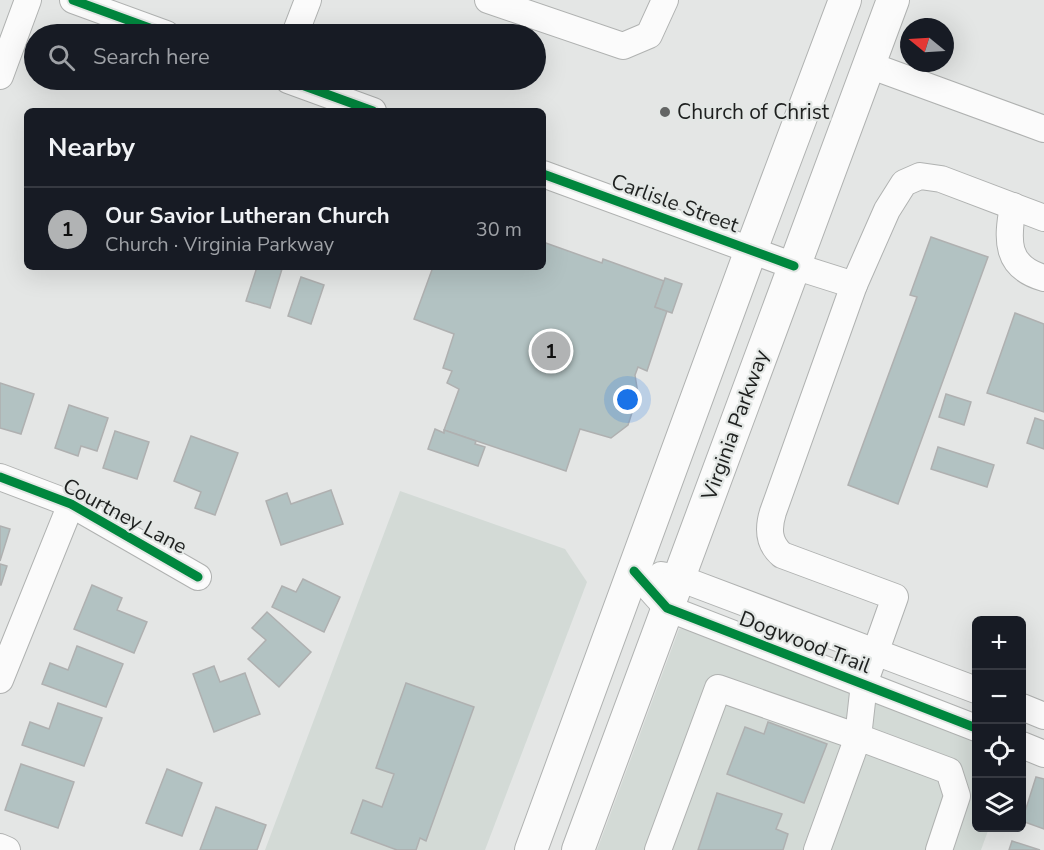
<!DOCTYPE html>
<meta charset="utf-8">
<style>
body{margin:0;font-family:"Nunito Sans",sans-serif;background:#20242c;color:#f1f3f6}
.controls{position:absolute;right:18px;bottom:18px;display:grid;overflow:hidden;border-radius:9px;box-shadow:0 6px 24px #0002}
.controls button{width:54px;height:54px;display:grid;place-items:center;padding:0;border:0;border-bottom:2px solid #363941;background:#171b24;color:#f1f3f6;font:30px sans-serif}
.compass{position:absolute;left:900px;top:18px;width:54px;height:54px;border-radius:50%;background:#171b24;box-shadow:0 6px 24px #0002;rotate:288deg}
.you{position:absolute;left:628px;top:400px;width:21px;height:21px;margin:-15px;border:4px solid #fff;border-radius:50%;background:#1a73e8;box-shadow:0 0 0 9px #1a73e833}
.badge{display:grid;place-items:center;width:39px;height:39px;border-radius:50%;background:#b1b3b4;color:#111;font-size:20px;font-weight:700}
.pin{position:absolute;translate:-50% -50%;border:3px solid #fff;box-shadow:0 2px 6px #0006}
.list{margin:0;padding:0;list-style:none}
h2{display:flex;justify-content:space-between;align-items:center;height:78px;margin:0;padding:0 24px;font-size:26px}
h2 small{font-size:20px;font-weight:400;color:#9ea1a6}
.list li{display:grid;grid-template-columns:39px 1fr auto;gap:18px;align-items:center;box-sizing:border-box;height:84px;padding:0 24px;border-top:2px solid #363941}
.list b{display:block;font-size:22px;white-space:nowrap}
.list p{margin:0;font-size:20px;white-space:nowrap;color:#9ea1a6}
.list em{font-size:20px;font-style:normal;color:#9ea1a6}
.icon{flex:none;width:33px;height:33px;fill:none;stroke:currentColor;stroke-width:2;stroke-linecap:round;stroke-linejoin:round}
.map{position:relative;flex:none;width:1044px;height:850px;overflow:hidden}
.search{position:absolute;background:#171b24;box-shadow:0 6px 24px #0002;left:24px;top:24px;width:522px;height:66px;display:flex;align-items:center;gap:15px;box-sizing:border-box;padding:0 21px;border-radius:33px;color:#9ea1a6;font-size:22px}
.panel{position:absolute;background:#171b24;box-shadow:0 6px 24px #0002;left:24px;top:108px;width:522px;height:162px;border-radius:9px}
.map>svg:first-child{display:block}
.built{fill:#d3dad6}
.building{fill:#b2c2c2;stroke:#afb0b0;stroke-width:1.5}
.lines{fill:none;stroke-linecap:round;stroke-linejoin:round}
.minor-casing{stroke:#b0b2b1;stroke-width:28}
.major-casing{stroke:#b0b2b1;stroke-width:34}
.minor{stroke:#fbfbfb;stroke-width:26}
.major{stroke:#fbfbfb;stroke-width:32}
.cycleway-casing{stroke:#e3e7e5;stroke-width:13}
.cycleway{stroke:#00873e;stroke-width:9}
.poi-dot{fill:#636564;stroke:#e3e7e5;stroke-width:2}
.labels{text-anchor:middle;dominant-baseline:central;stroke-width:4.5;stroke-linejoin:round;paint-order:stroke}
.poi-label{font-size:21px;fill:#1e201f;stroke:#e3e7e5;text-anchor:start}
.street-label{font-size:21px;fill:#1e201f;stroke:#e3e7e5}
</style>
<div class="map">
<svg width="1044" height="850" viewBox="0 0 1044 850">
<rect width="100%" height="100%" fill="#e4e6e5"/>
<g class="built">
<path d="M400,491L565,549L587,582L485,850H265Z"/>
<path d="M690,626L976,736V828H989L981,850H597L679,629Z"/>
</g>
<g class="building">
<path d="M931,237L988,257L898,504L848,485L917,297L910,295Z"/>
<path d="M543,242L602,263L603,259L664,281L655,307L667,311L647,371L638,367L635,375L638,394L628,425L611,438L580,429L566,471L444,430L459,389L447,383L452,371L443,368L454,334L414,319L433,267H543Z"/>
<path d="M257,267H276L282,269L270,308L246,301Z"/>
<path d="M301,277L324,285L311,324L288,316Z"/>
<path d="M665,278L682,284L672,313L655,307Z"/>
<path d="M1015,313L1044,324V412L987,393Z"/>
<path d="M0,383L34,394L21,434L0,428Z"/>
<path d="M946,394L971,402L964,425L939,417Z"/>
<path d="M69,405L108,418L97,451L81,446L78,456L55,448Z"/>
<path d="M1035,418L1044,421V449L1027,443Z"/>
<path d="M435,429L444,433V430L476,441L475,444L485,447L478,466L428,449Z"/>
<path d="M115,431L149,442L137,479L103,468Z"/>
<path d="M191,436L238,453L215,515L195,508L201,492L174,481Z"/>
<path d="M938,447L994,465L987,487L931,469Z"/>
<path d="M331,490L343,524L281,545L266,501L287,493L291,504Z"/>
<path d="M0,526L10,529L0,561Z"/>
<path d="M0,564L7,566L1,585H0Z"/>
<path d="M303,579L340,597L324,632L272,607L282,586L296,592Z"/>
<path d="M92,585L122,598L117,610L147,622L134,653L74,629Z"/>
<path d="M267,612L311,652L279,687L248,659L266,640L252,628Z"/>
<path d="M77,646L123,664L106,707L42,684L50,663L68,670Z"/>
<path d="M214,666L220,682L245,673L260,714L214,732L193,674Z"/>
<path d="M406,683L474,707L426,841L420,838L416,850H397L351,833L363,800L382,807L394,774L376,768Z"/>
<path d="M58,703L102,718L84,766L22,745L30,722L49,729Z"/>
<path d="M768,722L827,744L804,803L727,774L745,727L764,734Z"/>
<path d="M21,764L74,782L58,828L5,810Z"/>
<path d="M167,769L202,783L182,836L146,823Z"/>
<path d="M1036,777L1044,779V829L1022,821Z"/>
<path d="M717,793L782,814L776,829L788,834L783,850H698Z"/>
<path d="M216,807L266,825L257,850H200Z"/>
<path d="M1012,841L1040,850H1009Z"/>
</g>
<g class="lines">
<defs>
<g id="minor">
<path d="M73,0L166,34"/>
<path d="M488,0L623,46L649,35L665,0"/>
<path d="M295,34L308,0"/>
<path d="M869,65L1044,129"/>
<path d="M0,76L28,0"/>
<path d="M288,80L373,111"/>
<path d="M543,174L794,266L854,285L773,512C768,528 768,543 782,555L895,597L864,684L858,737L718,688L658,850"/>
<path d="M1013,206C1007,240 1005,267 1044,278"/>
<path d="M854,285L887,210L904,183L920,176L941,179L1044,218"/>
<path d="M0,477L71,504L198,577"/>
<path d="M634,571L667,608L976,728"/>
<path d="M661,575L679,578L976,690"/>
<path d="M0,680L71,504"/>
<path d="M1022,707L1044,716"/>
<path d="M1022,745L1044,754"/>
<path d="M0,847L7,850"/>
<path d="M817,850L858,737L949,771L957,796L939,850"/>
</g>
<g id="major">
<path d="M531,850L751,250L845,0"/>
<path d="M578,850L893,0"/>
</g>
</defs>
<use href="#minor" class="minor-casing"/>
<use href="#major" class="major-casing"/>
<use href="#minor" class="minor"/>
<use href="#major" class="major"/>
<defs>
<g id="cycleway">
<path d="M73,0L166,34"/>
<path d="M288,80L373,111"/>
<path d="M543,174L794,266"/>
<path d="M0,477L71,504L198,577"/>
<path d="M634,571L667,608L976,728"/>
</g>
</defs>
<use href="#cycleway" class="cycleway-casing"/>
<use href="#cycleway" class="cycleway"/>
</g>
<circle class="poi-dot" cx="665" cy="112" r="6"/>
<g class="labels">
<g class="poi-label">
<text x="677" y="112">Church of Christ</text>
</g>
<g class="street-label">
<text transform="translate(675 203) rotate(20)">Carlisle Street</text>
<text transform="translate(735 425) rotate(-70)">Virginia Parkway</text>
<text transform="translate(125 516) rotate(28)">Courtney Lane</text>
<text transform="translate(805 642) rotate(21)">Dogwood Trail</text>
</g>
</g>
</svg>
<div class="controls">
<button>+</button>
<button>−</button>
<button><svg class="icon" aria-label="locate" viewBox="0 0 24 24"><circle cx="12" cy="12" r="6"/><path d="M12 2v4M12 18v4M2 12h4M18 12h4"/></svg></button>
<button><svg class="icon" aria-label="layers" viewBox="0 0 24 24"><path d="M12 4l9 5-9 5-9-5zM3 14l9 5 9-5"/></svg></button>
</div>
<svg class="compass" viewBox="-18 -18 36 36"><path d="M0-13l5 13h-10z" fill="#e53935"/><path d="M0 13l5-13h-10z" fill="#9ea1a6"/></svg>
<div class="you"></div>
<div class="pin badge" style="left:551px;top:351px">1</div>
<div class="search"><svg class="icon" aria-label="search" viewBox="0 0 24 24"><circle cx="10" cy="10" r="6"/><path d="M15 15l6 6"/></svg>Search here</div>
<section class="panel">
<h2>Nearby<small></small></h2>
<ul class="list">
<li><span class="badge">1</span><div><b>Our Savior Lutheran Church</b><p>Church · Virginia Parkway</p></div><em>30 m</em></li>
</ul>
</section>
</div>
